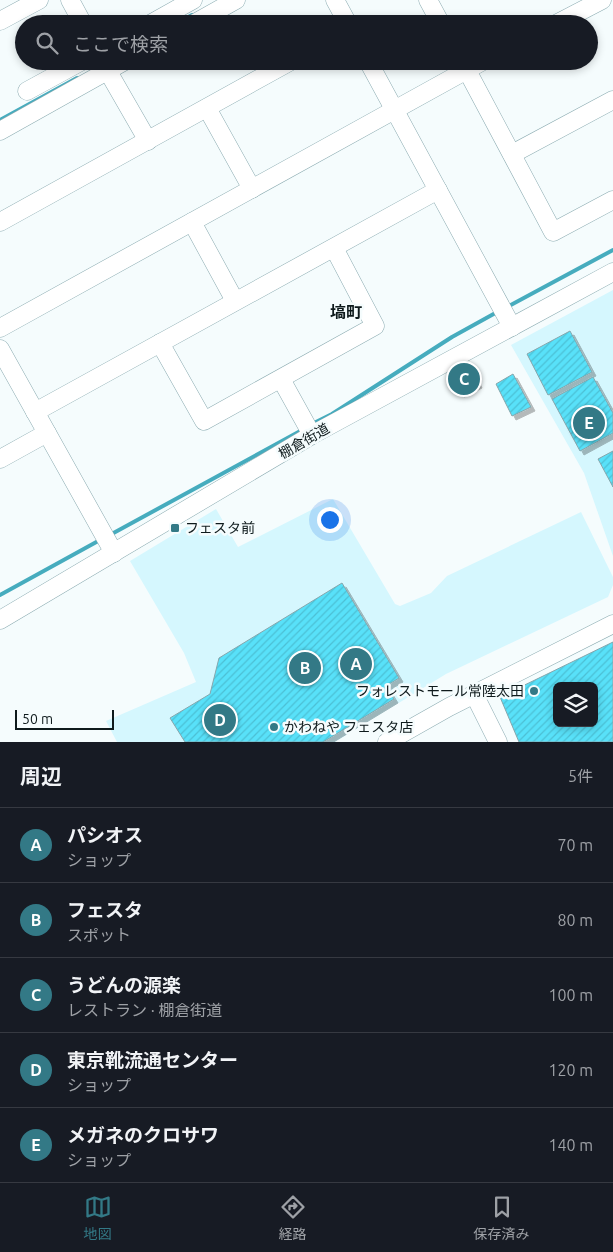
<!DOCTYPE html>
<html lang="ja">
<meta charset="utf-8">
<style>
body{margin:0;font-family:Ubuntu,"Noto Sans JP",sans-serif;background:#20242c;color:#f1f3f6}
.controls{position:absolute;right:15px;bottom:15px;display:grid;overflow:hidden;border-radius:8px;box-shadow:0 2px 8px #0003}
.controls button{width:45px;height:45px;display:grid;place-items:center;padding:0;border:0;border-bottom:1px solid #363941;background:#171b24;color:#f1f3f6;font:25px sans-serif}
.scale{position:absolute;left:15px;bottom:12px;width:99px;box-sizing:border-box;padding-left:5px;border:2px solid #0e1a1c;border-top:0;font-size:14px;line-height:18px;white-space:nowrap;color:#0e1a1c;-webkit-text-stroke:4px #f5fcfd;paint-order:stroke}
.you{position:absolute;left:329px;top:519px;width:18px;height:18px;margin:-12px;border:4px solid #fff;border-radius:50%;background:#1a73e8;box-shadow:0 0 0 8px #1a73e833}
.badge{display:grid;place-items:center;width:32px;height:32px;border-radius:50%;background:#337986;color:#fff;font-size:16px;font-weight:700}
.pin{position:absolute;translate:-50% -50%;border:2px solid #fff;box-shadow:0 1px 5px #0006}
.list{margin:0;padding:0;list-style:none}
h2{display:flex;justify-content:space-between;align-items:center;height:65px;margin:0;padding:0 20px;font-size:21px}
h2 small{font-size:16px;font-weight:400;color:#9ea1a6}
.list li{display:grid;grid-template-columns:32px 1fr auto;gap:15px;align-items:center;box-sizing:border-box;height:75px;padding:0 20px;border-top:1px solid #363941}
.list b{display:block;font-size:19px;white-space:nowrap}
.list p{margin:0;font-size:16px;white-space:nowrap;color:#9ea1a6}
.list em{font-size:16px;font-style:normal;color:#9ea1a6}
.icon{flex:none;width:28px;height:28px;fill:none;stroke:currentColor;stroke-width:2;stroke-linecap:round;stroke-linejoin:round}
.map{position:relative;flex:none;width:613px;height:742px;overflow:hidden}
.search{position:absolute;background:#171b24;box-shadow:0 2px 8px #0003;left:15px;right:15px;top:15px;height:55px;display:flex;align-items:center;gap:12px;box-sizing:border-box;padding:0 18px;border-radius:28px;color:#9ea1a6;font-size:19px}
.sheet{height:440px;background:#171b24}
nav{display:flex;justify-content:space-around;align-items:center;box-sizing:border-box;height:70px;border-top:1px solid #363941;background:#171b24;font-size:14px;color:#9ea1a6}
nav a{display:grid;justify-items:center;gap:2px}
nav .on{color:#337986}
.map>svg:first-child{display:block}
.built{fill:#d5f7fe}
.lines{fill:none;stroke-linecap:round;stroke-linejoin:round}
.stream{stroke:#46acbe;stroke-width:4}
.building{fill:url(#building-hatch);stroke:#86a6ac;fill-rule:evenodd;filter:url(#shadow)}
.minor-casing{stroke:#8babb1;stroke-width:19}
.minor{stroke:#fff;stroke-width:18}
.poi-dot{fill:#337986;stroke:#f5fcfd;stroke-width:2}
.labels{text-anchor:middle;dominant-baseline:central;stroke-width:5;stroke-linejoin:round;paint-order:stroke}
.street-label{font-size:14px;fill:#0e1a1c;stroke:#f5fcfd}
.poi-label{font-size:14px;fill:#0e1a1c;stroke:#f5fcfd;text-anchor:start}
.quarter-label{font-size:16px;font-weight:bold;fill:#0e1a1c;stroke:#f5fcfd}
</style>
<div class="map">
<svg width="613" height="742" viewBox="0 0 613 742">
<defs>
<pattern id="building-hatch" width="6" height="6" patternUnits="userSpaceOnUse" patternTransform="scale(1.25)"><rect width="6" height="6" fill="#59e1f9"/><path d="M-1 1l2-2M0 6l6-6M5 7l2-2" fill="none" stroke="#4cc0d5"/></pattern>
<filter id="shadow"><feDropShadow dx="4" dy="4" stdDeviation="0" flood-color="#0004"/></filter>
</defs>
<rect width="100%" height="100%" fill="#f5fcfd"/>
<g class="built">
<path d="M613,290V556L584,473L511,345Z"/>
<path d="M333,499L395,604L400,606L431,593L447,576L581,512L613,577V585L608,597L446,674L335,742H117L106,721L196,682L184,653L130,561L216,509L238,547Z"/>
</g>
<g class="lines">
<g class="stream">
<path d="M176,24L192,15"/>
<path d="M0,120L77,78"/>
<path d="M507,307L613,250"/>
<path d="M312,424L332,414L452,337L499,311"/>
<path d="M108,536L304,429"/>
<path d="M0,595L100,540"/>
</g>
</g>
<g class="building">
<path d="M570,331L592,372L548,395L527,354Z"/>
<path d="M468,364L478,384L460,393L450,374Z"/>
<path d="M513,374L531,407L512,416L496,384Z"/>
<path d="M593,377L613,413V433L580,451L552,399Z"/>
<path d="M613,451V487L598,459Z"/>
<path d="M342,583L399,678L386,686L394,699L323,742H185L170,718L210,694L219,658Z"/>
<path d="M613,642V742H519L500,697ZM557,686H594V723H557Z"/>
</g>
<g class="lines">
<defs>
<g id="minor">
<path d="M70,0L83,24"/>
<path d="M335,0L348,24"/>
<path d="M428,0L441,24"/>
<path d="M0,21L39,0"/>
<path d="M150,24L193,0"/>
<path d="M193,24L236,0"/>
<path d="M556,24L602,0"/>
<path d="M102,61L148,141"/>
<path d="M368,61L512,327"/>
<path d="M462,61L553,232L613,200"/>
<path d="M27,91L82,61"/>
<path d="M207,108L252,189"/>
<path d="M0,131L125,61"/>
<path d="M512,154L613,100"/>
<path d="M0,222L291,61"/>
<path d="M192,222L235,301"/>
<path d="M0,328L483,61"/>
<path d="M160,343L204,421L375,326L334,248"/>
<path d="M0,349L114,553"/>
<path d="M281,379L312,435"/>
<path d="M35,412L438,190"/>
<path d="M0,459L47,433"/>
<path d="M0,620L312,435L613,272"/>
<path d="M474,694L498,742"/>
<path d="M387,742L449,707L613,624"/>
</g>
</defs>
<use href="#minor" class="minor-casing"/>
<use href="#minor" class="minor"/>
</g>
<g class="poi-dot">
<rect x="170" y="523" width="10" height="10" rx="2.5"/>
<circle cx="534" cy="691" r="5"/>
<circle cx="274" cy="727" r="5"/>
</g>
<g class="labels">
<g class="street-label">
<text transform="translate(304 441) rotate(-30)">棚倉街道</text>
</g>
<g class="poi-label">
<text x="185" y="528">フェスタ前</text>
<text x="524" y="691" text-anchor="end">フォレストモール常陸太田</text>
<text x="284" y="727">かわねや フェスタ店</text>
</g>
<g class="quarter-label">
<text x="346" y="312">塙町</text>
</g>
</g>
</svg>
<div class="controls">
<button><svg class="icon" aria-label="layers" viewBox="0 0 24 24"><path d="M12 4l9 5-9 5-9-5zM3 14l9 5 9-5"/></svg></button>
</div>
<div class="scale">50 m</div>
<div class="you"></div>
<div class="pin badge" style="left:356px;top:664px">A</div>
<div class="pin badge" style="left:305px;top:668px">B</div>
<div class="pin badge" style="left:464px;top:379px">C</div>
<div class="pin badge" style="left:220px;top:720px">D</div>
<div class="pin badge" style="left:589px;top:423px">E</div>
<div class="search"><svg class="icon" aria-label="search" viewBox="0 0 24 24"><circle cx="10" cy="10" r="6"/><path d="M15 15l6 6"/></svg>ここで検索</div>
</div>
<section class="sheet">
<h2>周辺<small>5件</small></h2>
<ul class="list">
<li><span class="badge">A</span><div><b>パシオス</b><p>ショップ</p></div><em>70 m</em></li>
<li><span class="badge">B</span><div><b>フェスタ</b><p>スポット</p></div><em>80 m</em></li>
<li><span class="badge">C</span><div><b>うどんの源楽</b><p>レストラン · 棚倉街道</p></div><em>100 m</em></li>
<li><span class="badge">D</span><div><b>東京靴流通センター</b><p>ショップ</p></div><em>120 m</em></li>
<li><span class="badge">E</span><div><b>メガネのクロサワ</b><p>ショップ</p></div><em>140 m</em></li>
</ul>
</section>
<nav>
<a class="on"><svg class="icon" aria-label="map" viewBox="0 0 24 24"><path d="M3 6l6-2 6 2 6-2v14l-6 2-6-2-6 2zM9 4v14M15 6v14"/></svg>地図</a>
<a><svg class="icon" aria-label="directions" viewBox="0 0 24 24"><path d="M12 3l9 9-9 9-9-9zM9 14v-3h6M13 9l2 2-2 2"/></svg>経路</a>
<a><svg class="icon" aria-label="saved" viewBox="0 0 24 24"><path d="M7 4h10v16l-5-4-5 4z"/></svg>保存済み</a>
</nav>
